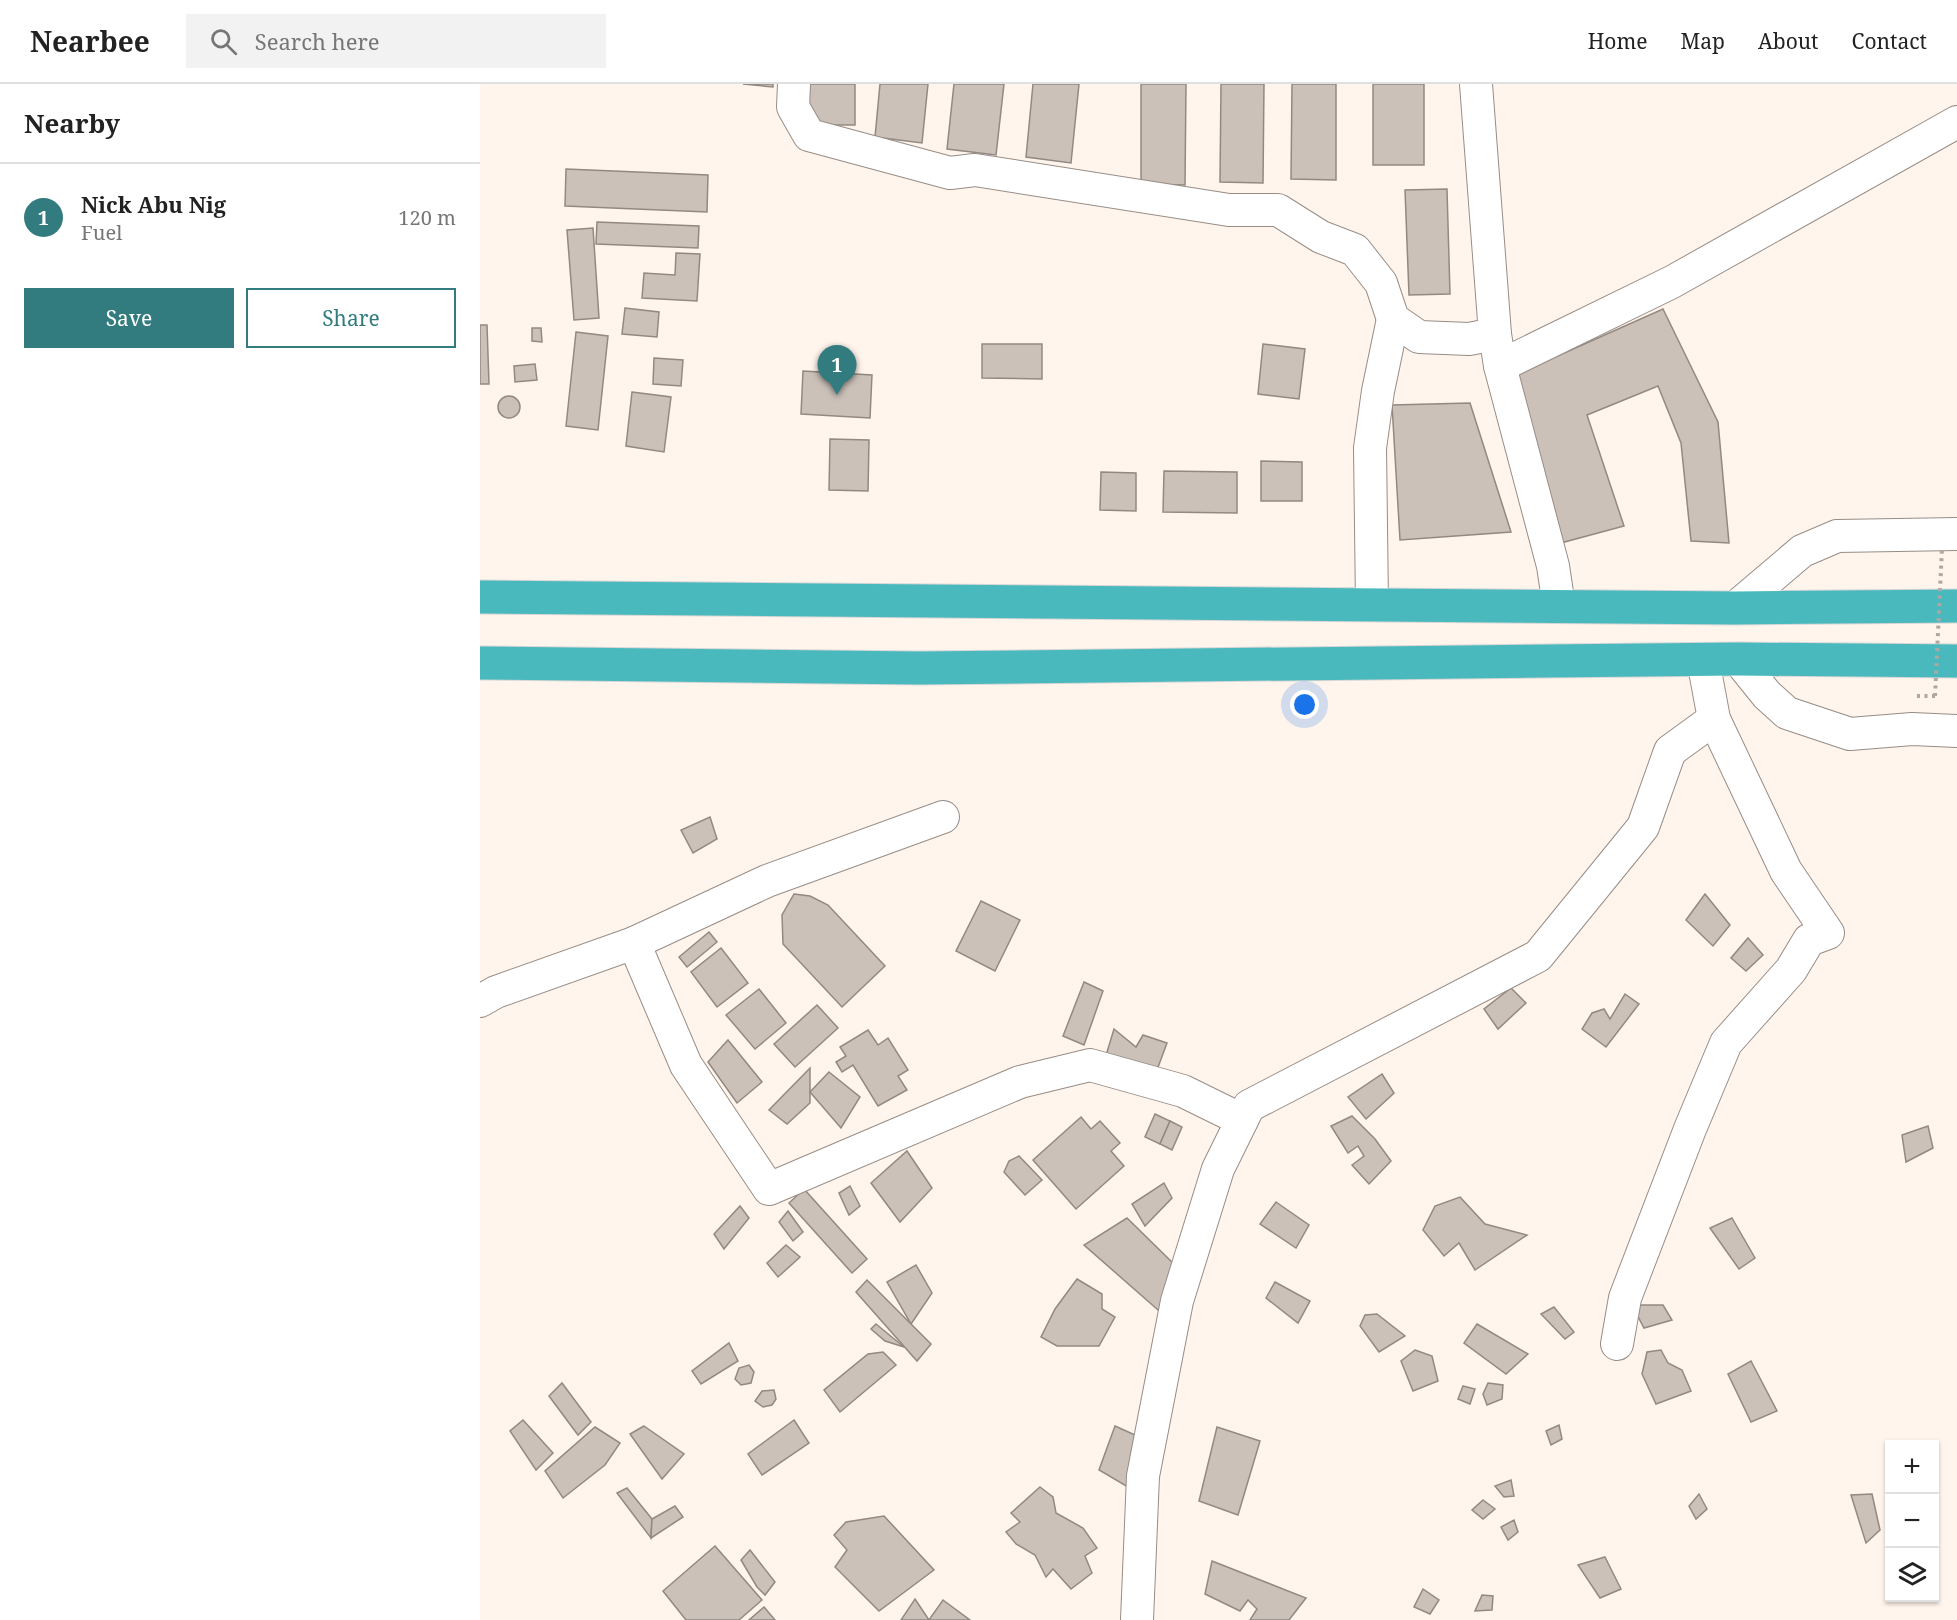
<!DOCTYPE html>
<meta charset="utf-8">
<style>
body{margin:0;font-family:"Noto Serif",serif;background:#f2f2f2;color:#222}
.controls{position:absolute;right:18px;bottom:18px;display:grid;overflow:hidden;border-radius:0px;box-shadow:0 2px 4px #0004}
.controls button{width:54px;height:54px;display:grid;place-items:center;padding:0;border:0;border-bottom:2px solid #e0e0e0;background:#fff;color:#222;font:30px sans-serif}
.you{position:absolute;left:825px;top:621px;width:21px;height:21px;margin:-15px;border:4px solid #fff;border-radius:50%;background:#1a73e8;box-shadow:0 0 0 9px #1a73e833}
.badge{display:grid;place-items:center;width:39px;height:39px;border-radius:50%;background:#327c7f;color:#fff;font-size:20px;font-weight:700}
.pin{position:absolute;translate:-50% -50px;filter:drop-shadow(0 2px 3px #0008)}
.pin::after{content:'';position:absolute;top:32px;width:21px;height:18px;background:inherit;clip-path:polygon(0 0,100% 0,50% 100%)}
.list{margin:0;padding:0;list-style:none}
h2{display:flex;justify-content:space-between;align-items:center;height:78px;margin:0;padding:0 24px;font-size:26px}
h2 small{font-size:20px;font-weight:400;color:#767676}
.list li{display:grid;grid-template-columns:39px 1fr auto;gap:18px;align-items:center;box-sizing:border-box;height:108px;padding:0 24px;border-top:2px solid #e0e0e0}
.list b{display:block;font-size:22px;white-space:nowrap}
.list p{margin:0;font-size:20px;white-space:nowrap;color:#767676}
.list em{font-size:20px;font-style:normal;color:#767676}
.actions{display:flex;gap:12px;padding:18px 24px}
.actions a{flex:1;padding:14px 0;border:2px solid #327c7f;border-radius:0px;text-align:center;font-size:21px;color:#327c7f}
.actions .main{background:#327c7f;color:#fff}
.icon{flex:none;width:33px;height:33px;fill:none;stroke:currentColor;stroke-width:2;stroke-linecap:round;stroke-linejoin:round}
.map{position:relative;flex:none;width:1477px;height:1536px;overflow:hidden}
header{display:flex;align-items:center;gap:36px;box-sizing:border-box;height:84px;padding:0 30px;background:#fff;border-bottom:2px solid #e0e0e0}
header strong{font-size:28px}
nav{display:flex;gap:33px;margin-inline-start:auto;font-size:21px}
.search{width:420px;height:54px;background:#f2f2f2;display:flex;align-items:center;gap:15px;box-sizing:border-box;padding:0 21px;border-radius:0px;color:#767676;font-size:22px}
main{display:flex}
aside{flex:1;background:#fff}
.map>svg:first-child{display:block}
.building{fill:#cbc1b9;stroke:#928982;stroke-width:1.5}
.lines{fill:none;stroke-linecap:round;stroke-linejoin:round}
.minor-casing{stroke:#978d86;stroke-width:34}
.highway-casing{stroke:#d7d7d6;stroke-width:35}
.path{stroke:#afa8a2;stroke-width:4;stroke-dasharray:3 4.5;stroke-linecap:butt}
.minor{stroke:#fff;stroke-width:32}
.highway{stroke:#4ab9be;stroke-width:33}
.path-bridge{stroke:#afa8a2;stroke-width:4;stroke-dasharray:3 4.5;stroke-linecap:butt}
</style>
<header>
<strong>Nearbee</strong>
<div class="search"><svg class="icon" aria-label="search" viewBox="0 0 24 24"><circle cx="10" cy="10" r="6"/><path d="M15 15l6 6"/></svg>Search here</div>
<nav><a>Home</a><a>Map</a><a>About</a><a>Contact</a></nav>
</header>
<main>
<aside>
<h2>Nearby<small></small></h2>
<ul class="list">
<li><span class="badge">1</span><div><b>Nick Abu Nig</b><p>Fuel</p></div><em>120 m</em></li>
</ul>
<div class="actions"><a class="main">Save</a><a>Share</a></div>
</aside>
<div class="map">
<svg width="1477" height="1536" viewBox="0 0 1477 1536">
<rect width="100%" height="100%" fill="#fff5ed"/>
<g class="building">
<path d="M263,0H293V3Z"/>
<rect x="326" y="0" width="49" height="41"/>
<path d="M400,0H448L442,59L395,53Z"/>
<path d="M474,0H524L516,71L467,65Z"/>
<path d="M553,0H599L591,79L546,73Z"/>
<path d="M661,0H706L705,101L661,100Z"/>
<path d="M741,0H784L783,99L740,98Z"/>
<path d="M812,0H856V96L811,95Z"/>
<rect x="893" y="0" width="51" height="81"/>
<path d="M86,85L228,91L227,128L85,122Z"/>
<path d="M967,105L970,210L929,211L925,106Z"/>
<path d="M117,138L219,142L218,164L116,160Z"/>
<path d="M113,144L119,234L94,236L87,146Z"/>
<path d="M196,169L220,170L217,217L162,214L164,189L195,191Z"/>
<path d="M145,224L179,228L177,253L142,250Z"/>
<path d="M1183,225L1238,338L1249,459L1211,457L1201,359L1178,302L1107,331L1144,442L1077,460L1028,294Z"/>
<path d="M0,241H7L9,300H0Z"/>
<path d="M52,244H61L62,258L52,257Z"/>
<path d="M96,248L128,252L118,346L86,342Z"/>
<path d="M502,260H562V295L502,294Z"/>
<path d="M783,260L825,265L819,315L778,310Z"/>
<path d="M174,274L203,276L201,302L173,300Z"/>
<path d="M55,280L57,296L35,298L34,282Z"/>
<path d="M323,287L392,291L390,334L321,330Z"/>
<path d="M152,308L191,313L184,368L146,362Z"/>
<circle cx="29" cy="323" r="11"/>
<path d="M990,319L1031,448L920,456L912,321Z"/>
<path d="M350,355L389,356L388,407L349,406Z"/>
<path d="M781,377L822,378V417H781Z"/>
<path d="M684,387L757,388V429L683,428Z"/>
<path d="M621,388L656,389V427L620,426Z"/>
<path d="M230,733L237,755L213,769L201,746Z"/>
<path d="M314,810L330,812L348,821L405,882L362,923L303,860L302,831Z"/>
<path d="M1225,810L1250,841L1233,862L1206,836Z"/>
<path d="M501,817L540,836L515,887L476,867Z"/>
<path d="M229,848L237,858L207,883L199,873Z"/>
<path d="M1268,854L1283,871L1266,887L1251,874Z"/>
<path d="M241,864L268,899L237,923L211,888Z"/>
<path d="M604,898L623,907L604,961L583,952Z"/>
<path d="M1031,904L1046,919L1018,945L1004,925Z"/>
<path d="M279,905L306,939L275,965L246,931Z"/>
<path d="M1145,910L1159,920L1126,963L1102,945L1112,929L1124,925L1130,935Z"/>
<path d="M337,921L358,944L315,983L294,960Z"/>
<path d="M634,945L656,963L663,951L687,959L674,994L624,978Z"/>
<path d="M388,946L398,961L408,954L428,986L418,992L427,1006L398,1022L373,981L362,988L356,978L366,972L360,963Z"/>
<path d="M248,956L282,998L257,1019L228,978Z"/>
<path d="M330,984V1019L307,1040L289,1026Z"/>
<path d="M349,988L380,1013L361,1044L330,1008Z"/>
<path d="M902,990L914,1009L886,1035L868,1013Z"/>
<path d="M675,1030L690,1037L680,1060L665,1053Z"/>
<path d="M872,1032L895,1055L911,1077L889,1100L872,1081L884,1072L878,1062L868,1069L851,1042Z"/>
<path d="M601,1033L611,1045L620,1037L640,1059L631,1067L644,1082L596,1125L553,1076Z"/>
<path d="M690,1037L702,1043L692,1066L680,1060Z"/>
<path d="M1448,1042L1453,1064L1426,1078L1422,1051Z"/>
<path d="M427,1067L452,1104L420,1138L391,1099Z"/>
<path d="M539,1072L562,1096L545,1111L524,1088L529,1077Z"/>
<path d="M684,1099L692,1114L665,1142L652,1120Z"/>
<path d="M370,1102L380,1122L369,1131L359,1109Z"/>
<path d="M324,1105L387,1175L372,1189L309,1119Z"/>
<path d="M980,1113L1005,1140L1047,1151L995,1186L979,1159L964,1172L943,1146L955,1122Z"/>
<path d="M796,1118L829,1141L816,1164L780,1140Z"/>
<path d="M260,1122L269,1134L244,1165L234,1150Z"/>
<path d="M308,1127L323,1148L313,1157L299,1138Z"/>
<path d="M647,1134L699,1185L686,1233L604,1161Z"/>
<path d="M1252,1134L1275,1174L1259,1185L1230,1144Z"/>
<path d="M306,1161L320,1173L298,1193L287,1179Z"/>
<path d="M436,1181L452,1209L431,1240L407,1198Z"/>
<path d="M597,1195L622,1210V1225L635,1233L619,1262H577L561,1253L575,1225Z"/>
<path d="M387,1196L451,1260L437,1277L376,1208Z"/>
<path d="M795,1198L830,1217L818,1239L786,1214Z"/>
<path d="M1152,1221H1183L1192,1236L1164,1244Z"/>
<path d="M1074,1223L1094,1248L1085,1255L1061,1230Z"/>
<path d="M897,1230L925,1252L899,1268L880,1242L885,1231Z"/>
<path d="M396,1240L424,1263L405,1257L391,1245Z"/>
<path d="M997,1240L1048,1270L1026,1290L984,1259Z"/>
<path d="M249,1259L258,1277L221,1300L212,1287Z"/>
<path d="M935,1266L952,1272L958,1297L933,1307L921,1277Z"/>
<path d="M1181,1266L1188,1279L1202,1286L1211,1307L1176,1320L1162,1290L1167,1268Z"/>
<path d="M403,1268L416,1281L360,1328L344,1306L388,1270Z"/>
<path d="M1271,1277L1297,1327L1271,1338L1248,1290Z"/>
<path d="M269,1281L274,1288L271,1299L261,1301L255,1295L259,1284Z"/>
<path d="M82,1299L111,1338L98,1351L69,1312Z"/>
<path d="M1008,1299L1023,1301L1022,1315L1007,1321L1003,1310Z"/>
<path d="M983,1302L995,1305L990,1320L978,1315Z"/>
<path d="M294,1306L296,1315L292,1321L283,1323L275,1317L282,1307Z"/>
<path d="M43,1336L73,1369L56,1386L30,1347Z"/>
<path d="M314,1336L329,1359L282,1391L268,1370Z"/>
<path d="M1079,1341L1082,1355L1071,1361L1066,1347Z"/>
<path d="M164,1342L204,1370L182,1395L150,1350Z"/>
<path d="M635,1342L655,1351L648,1403L619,1386Z"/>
<path d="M115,1343L140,1359L125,1381L83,1414L65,1387Z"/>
<path d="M737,1343L780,1357L758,1431L719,1417Z"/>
<path d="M1031,1396L1034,1412L1024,1413L1015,1402Z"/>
<path d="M560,1403L573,1413L576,1429L603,1444L617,1464L605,1472L612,1489L591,1505L573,1485L566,1493L555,1471L536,1460L526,1448L540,1438L531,1429Z"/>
<path d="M147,1404L172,1435L171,1454L137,1409Z"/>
<path d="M1219,1410L1227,1425L1216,1435L1209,1422Z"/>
<path d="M1392,1410L1400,1446L1386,1459L1371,1411Z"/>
<path d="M1003,1416L1015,1425L1003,1435L992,1426Z"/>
<path d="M195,1422L203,1433L171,1454L172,1435Z"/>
<path d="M404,1432L454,1486L399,1527L355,1483L367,1466L354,1451L366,1438Z"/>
<path d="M1034,1436L1038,1448L1028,1456L1021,1443Z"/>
<path d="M235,1462L282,1516L259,1536H206L183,1507Z"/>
<path d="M270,1466L295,1498L285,1511L277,1503L261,1476Z"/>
<path d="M1125,1473L1141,1505L1120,1514L1098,1481Z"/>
<path d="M732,1477L826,1514L809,1536H770L777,1525L768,1516L760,1527L725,1510Z"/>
<path d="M943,1505L959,1516L950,1530L934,1523Z"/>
<path d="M1002,1511L1013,1512L1012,1526L995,1527Z"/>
<path d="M435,1515L449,1536H421Z"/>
<path d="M463,1516L490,1536H449Z"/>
<path d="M284,1523L295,1536H269Z"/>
</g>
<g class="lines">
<defs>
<g id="minor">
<path d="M314,0L313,23L329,51L470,89L495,86L749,126H798L841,153L875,166L901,199L913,235L939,253L989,255L1015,250"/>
<path d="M996,0L1015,250L1020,282L1073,482L1079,522"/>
<path d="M1020,282L1192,198L1477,38"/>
<path d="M892,520L890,364L898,307L913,235"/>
<path d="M1255,524L1322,467L1357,452L1477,450"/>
<path d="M1258,575L1287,611L1307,629L1370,650L1432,645L1477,647"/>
<path d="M154,859L206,981L289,1105L540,998L610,981L703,1007L762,1036"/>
<path d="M0,917L16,908L154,859L287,797L463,733"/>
<path d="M1137,1260L1145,1214L1210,1045L1246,959L1311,886L1329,856L1348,849L1306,787L1234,635"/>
<path d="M657,1536L663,1392L697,1217L738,1085L769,1022L1058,872L1163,743L1190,667L1234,635L1223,576"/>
</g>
<g id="highway">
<path d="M0,513L1255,524L1477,522"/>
<path d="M0,579L439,584L1258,575L1477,577"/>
</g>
</defs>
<use href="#minor" class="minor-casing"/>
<use href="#highway" class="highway-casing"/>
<path class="path" d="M1437,612H1455"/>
<use href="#minor" class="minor"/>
<use href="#highway" class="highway"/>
<path class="path-bridge" d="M1455,612L1462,464"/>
</g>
</svg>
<div class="controls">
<button>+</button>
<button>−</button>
<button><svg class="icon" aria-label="layers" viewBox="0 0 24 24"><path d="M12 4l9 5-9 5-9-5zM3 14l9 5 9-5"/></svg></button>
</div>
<div class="you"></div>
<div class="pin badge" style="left:357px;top:311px">1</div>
</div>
</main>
